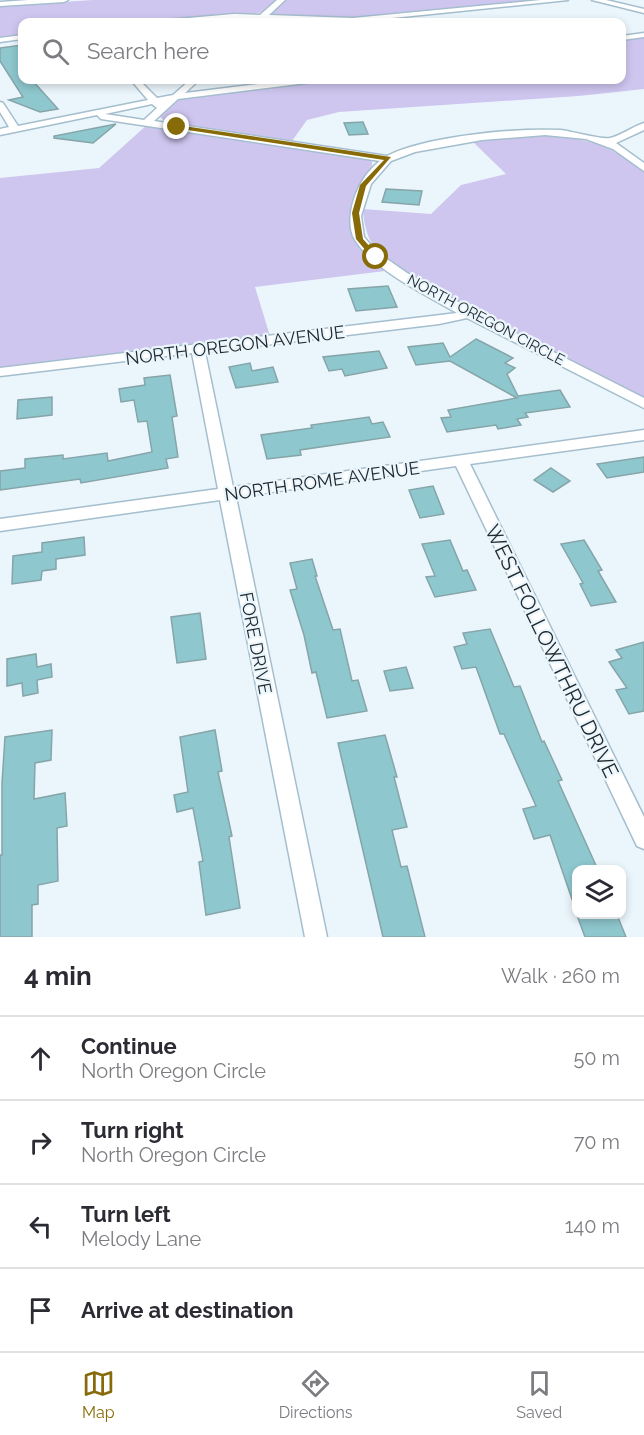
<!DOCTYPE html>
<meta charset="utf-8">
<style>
body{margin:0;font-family:Raleway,sans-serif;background:#f7f7f7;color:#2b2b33}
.controls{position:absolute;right:18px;bottom:18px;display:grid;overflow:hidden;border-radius:12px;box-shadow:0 3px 9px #0003}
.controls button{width:54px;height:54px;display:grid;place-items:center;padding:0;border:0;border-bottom:2px solid #e1e1e2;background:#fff;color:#2b2b33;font:30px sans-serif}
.stop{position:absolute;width:18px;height:18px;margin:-14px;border:4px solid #886b09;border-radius:50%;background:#fff}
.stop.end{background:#886b09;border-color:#fff;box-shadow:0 2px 6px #0008}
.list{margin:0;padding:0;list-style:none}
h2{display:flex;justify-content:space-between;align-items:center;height:78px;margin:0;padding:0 24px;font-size:26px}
h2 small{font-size:20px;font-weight:400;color:#7c7c81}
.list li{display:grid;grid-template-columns:39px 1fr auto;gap:18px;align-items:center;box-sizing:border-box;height:84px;padding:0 24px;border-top:2px solid #e1e1e2}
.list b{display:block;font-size:22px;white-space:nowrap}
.list p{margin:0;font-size:20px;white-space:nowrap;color:#7c7c81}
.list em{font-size:20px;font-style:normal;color:#7c7c81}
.icon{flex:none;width:33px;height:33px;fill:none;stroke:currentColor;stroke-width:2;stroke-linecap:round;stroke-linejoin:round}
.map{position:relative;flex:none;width:644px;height:937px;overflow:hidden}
.search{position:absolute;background:#fff;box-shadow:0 3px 9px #0003;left:18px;right:18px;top:18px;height:66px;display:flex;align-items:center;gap:15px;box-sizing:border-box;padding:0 21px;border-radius:12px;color:#7c7c81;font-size:22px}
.sheet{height:414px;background:#fff}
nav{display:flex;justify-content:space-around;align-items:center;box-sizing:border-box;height:84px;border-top:2px solid #e1e1e2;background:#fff;font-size:16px;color:#7c7c81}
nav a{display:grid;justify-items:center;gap:3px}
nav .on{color:#886b09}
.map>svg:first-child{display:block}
.green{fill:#cfc6f0}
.building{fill:#8ec7ce;stroke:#85a5a9;stroke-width:1.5}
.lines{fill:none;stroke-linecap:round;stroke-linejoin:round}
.minor-casing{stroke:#a5bece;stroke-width:3}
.minor{fill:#fff;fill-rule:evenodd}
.route{fill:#886b09}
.labels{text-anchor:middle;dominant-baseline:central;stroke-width:4.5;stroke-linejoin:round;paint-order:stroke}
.far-street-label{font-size:15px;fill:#202a30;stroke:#ebf6fc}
.street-label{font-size:18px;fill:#202a30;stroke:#ebf6fc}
.near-street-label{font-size:21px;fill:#202a30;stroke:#ebf6fc}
</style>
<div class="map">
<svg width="644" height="937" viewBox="0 0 644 937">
<rect width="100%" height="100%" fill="#ebf6fc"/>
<g class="green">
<path d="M93,0H278L263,12L249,15L154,22H22V36L0,38V6Z"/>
<path d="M286,0H553L356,18L272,15V12Z"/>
<path d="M644,36V89L579,96L339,112L307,120L292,141L166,122L159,116L180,99L318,80H622V39Z"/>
<path d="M148,124L366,157L372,162V165L358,189V242L368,257L385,271L255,287L270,336L0,368V178L99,168Z"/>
<path d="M518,135C569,136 603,137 644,172V400L415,278C384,259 365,249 363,209L431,214L461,185L506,174L472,141Z"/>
</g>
<g class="building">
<path d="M22,45V80H32L58,109L40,112L9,100L23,97L0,61V48Z"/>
<path d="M363,122L368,134L349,135L344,123Z"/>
<path d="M116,124L93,143L54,138V136Z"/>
<path d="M386,189L422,191L419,205L382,202Z"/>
<path d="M388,286L397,307L356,311L348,289Z"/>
<path d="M476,339L513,358L505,363L515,368L507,374L518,396L560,390L570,407L525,413L528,417L517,419L521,425L498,429L496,425L447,432L441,418L451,417L448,410L517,398L450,361L416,365L408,347L443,343L450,357Z"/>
<path d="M379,351L387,368L345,376L342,369L329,371L323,357Z"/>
<path d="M250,363L252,371L273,367L278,382L236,388L229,367Z"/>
<path d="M170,375L177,416L172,417L178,457L166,459L168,468L81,483L80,479L0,490V471L25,468V459L63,455V459L107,453L108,461L152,452L147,421L138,422L134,400L121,402L119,389L145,385L144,378Z"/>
<path d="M52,397V415L17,419L18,400Z"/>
<path d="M369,417L372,424L383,422L390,437L300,450L301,455L267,459L261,435L312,428L311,425Z"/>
<path d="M644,457V472L607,478L597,464Z"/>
<path d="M551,468L570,481L553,492L534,480Z"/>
<path d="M433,486L444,514L420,518L409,490Z"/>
<path d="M84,537L85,555L56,559V569L42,571L41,580L12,584L13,556L42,552V543Z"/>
<path d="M450,540L463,571L467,570L476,590L435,597L426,577L435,576L422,544Z"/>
<path d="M584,540L602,570L598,571L616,602L591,606L580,584L583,583L561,544Z"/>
<path d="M312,559L317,576H315L333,630L340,629L352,681L358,680L367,711L327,718L316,672L312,673L304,635L290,590L297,589L290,563Z"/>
<path d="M200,613L206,659L177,663L171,617Z"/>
<path d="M490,629L514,687L520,686L542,742L544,741L562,780L558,781L598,870H576V905H574L550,835L534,839L523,809L536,806L504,734H500L476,667L462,669L454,647L467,644L463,633Z"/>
<path d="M644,642V711L629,714L616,690L627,688L609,662L622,658L616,650Z"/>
<path d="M36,654L37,667L51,664L52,677L37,680L38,693L23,696L22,683L7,686V659Z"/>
<path d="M406,667L413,688L390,691L384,671Z"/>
<path d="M52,730L51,760L35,763L34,799L65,793L67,826L57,828L58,881L38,885V904L32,905V937H0V855H2V783L5,737Z"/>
<path d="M215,730L222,771L218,772L232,836L229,837L240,908L206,915L199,862L203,861L193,808L177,812L174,795L188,792L180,737Z"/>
<path d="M385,735L397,777H394L407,827L392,830L401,867L407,866L425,937H383L338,743Z"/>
<path d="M577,915H617L626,937H585Z"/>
</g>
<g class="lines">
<defs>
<g id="minor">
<path d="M29,0H68L64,2L0,6V2Z"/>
<path d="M277,0H285L269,15L353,18L541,0H568L353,22L264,19L259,22L256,19L161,22L165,20L234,14L260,15Z"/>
<path d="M592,0H606L644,9V13Z"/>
<path d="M644,33V37L622,40V36Z"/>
<path d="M22,35V39L0,42V38Z"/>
<path d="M131,80H139L157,98L173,95L190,80H199L185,93L291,80H311L307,83L178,99L154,121L387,156C426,136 516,128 560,130C571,131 603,140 610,138C622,135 632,127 644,123V130L616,143L644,163V171L613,149L586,139L545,135L482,140L415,152L391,161L371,184L361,216L364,237L377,252L407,273L494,322L644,398V408L467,318L439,324L205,352L233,487L644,430V440L470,464L644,817V849L637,846L456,466L236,497L327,937H305L220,500L0,531V519L218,489L192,353L0,376V368L457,313C426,295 374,270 355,240C348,229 350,211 354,199C359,184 368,170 380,161L101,119L97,115L0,135V129L9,127L0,112V102L3,103L18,126L148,100ZM152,104L157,108L144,120L105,114Z"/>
</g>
</defs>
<use href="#minor" class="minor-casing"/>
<use href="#minor" class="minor"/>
</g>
<path class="route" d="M177,125L391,157L366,186L359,213L363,239L379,257L373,259L356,239L352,213L360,185L384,160L175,128Z"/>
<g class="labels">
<g class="far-street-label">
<text transform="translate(486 320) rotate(28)">NORTH OREGON CIRCLE</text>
</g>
<g class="street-label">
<text transform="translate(235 345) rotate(-7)">NORTH OREGON AVENUE</text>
<text transform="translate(322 481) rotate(-8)">NORTH ROME AVENUE</text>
<text transform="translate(256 643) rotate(79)">FORE DRIVE</text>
</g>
<g class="near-street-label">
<text transform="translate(552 651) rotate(64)">WEST FOLLOWTHRU DRIVE</text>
</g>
</g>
</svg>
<div class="controls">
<button><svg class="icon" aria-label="layers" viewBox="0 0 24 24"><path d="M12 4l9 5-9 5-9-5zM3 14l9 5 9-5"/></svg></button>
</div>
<div class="stop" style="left:376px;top:257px"></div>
<div class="stop end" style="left:177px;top:127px"></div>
<div class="search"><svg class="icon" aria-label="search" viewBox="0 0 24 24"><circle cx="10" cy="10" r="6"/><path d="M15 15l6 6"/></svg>Search here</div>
</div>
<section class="sheet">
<h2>4 min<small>Walk · 260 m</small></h2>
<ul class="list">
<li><svg class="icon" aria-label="ahead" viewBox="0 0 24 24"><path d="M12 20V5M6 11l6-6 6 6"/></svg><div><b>Continue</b><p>North Oregon Circle</p></div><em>50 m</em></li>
<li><svg class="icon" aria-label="right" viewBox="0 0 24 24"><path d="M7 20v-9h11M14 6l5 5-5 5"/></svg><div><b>Turn right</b><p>North Oregon Circle</p></div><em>70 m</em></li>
<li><svg class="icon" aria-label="left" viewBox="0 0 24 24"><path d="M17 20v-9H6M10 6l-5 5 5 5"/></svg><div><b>Turn left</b><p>Melody Lane</p></div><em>140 m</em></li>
<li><svg class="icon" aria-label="arrive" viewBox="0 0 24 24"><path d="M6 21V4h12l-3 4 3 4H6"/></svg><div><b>Arrive at destination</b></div></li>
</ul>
</section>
<nav>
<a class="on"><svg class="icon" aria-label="map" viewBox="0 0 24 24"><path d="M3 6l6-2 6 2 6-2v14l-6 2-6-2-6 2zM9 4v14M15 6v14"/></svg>Map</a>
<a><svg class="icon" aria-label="directions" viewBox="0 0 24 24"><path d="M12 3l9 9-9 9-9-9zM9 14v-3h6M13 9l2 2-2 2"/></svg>Directions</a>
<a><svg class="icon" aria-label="saved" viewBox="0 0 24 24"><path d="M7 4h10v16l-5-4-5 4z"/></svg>Saved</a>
</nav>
